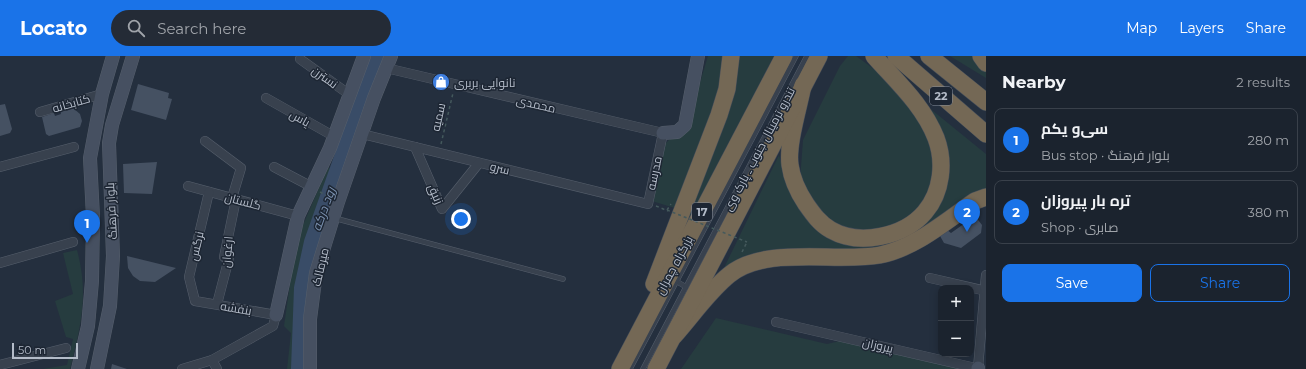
<!DOCTYPE html>
<meta charset="utf-8">
<style>
body{margin:0;font-family:Montserrat,Cairo,sans-serif;background:#242b36;color:#f1f3f6}
.controls{position:absolute;right:12px;bottom:12px;display:grid;overflow:hidden;border-radius:8px;box-shadow:0 2px 10px #0003}
.controls button{width:36px;height:36px;display:grid;place-items:center;padding:0;border:0;border-bottom:1px solid #39404a;background:#1b232e;color:#f1f3f6;font:20px sans-serif}
.scale{position:absolute;left:12px;bottom:10px;width:66px;box-sizing:border-box;padding-left:4px;border:2px solid #b4bcc9;border-top:0;font-size:11px;line-height:14px;white-space:nowrap;color:#b4bcc9;-webkit-text-stroke:3px #1d2633;paint-order:stroke}
.you{position:absolute;left:461px;top:163px;width:14px;height:14px;margin:-10px;border:3px solid #fff;border-radius:50%;background:#1a73e8;box-shadow:0 0 0 6px #1a73e833}
.badge{display:grid;place-items:center;width:26px;height:26px;border-radius:50%;background:#1a73e8;color:#fff;font-size:13px;font-weight:700}
.pin{position:absolute;translate:-50% -33px;filter:drop-shadow(0 1px 2px #0008)}
.pin::after{content:'';position:absolute;top:21px;width:14px;height:12px;background:inherit;clip-path:polygon(0 0,100% 0,50% 100%)}
.list{margin:0;padding:0;list-style:none}
h2{display:flex;justify-content:space-between;align-items:center;height:52px;margin:0;padding:0 16px;font-size:17px}
h2 small{font-size:13px;font-weight:400;color:#a0a4aa}
.list li{display:grid;grid-template-columns:26px 1fr auto;gap:12px;align-items:center;box-sizing:border-box;height:64px;margin:0 8px 8px;padding:0 8px;border:1px solid #39404a;border-radius:8px}
.list b{display:block;font-size:15px;white-space:nowrap}
.list p{margin:0;font-size:13px;white-space:nowrap;color:#a0a4aa}
.list em{font-size:13px;font-style:normal;color:#a0a4aa}
.actions{display:flex;gap:8px;padding:12px 16px}
.actions a{flex:1;padding:9px 0;border:1px solid #1a73e8;border-radius:8px;text-align:center;font-size:14px;color:#1a73e8}
.actions .main{background:#1a73e8;color:#fff}
.icon{flex:none;width:22px;height:22px;fill:none;stroke:currentColor;stroke-width:2;stroke-linecap:round;stroke-linejoin:round}
.map{position:relative;flex:none;width:986px;height:313px;overflow:hidden}
header{display:flex;align-items:center;gap:24px;box-sizing:border-box;height:56px;padding:0 20px;background:#1a73e8;color:#fff}
header strong{font-size:19px}
nav{display:flex;gap:22px;margin-inline-start:auto;font-size:14px}
.search{width:280px;height:36px;background:#242b36;display:flex;align-items:center;gap:10px;box-sizing:border-box;padding:0 14px;border-radius:22px;color:#a0a4aa;font-size:15px}
main{display:flex}
aside{flex:1;background:#1b232e}
.map>svg:first-child{display:block}
.green{fill:#263c3f}
.lines{fill:none;stroke-linecap:round;stroke-linejoin:round}
.river{stroke:#394c67;stroke-width:16}
.building{fill:#455162}
.lane-casing{stroke:#565f6c;stroke-width:5.5}
.street-casing{stroke:#565f6c;stroke-width:10}
.secondary-casing{stroke:#565f6c;stroke-width:14}
.highway-casing{stroke:#434c59;stroke-width:18}
.path{stroke:#44595c;stroke-width:1.5;stroke-dasharray:3 3;stroke-linecap:butt}
.lane{stroke:#38414e;stroke-width:4.5}
.street{stroke:#38414e;stroke-width:9}
.secondary{stroke:#465061;stroke-width:13}
.highway{stroke:#746855;stroke-width:17}
.path-bridge{stroke:#44595c;stroke-width:1.5;stroke-dasharray:3 3;stroke-linecap:butt}
.labels{text-anchor:middle;dominant-baseline:central;stroke-width:3;stroke-linejoin:round;paint-order:stroke}
.shield{fill:#1d2633;stroke:#878f9c;stroke-width:1}
.shield-label{font-size:11px;font-weight:bold;fill:#b4bcc9}
.street-label{font-size:12px;fill:#b4bcc9;stroke:#1d2633}
.poi-label{font-size:12px;fill:#b4bcc9;stroke:#1d2633;text-anchor:start}
.water-label{font-size:13px;font-style:italic;fill:#7c92b1;stroke:#1d2633}
</style>
<header>
<strong>Locato</strong>
<div class="search"><svg class="icon" aria-label="search" viewBox="0 0 24 24"><circle cx="10" cy="10" r="6"/><path d="M15 15l6 6"/></svg>Search here</div>
<nav><a>Map</a><a>Layers</a><a>Share</a></nav>
</header>
<main>
<div class="map">
<svg width="986" height="313" viewBox="0 0 986 313">
<rect width="100%" height="100%" fill="#242f3e"/>
<g class="green">
<path d="M708,0H727L726,16L678,153L655,146L651,143L663,90L671,82L696,40Z"/>
<path d="M738,0H774L683,177L693,139Z"/>
<path d="M848,0H856L881,18L914,49L933,86L937,112L922,155L883,175L841,173L820,159L800,124L803,84L840,10Z"/>
<path d="M950,0H977L986,11V22Z"/>
<path d="M927,50L986,98V132L971,138L916,178L893,190L721,218L779,99L787,127L811,165L884,187L942,133Z"/>
<path d="M328,111L331,113L301,209L294,313H287L291,277L284,270L293,207L303,169Z"/>
<path d="M77,194C89,238 81,270 70,313H43L67,309L73,283L66,281L55,245L73,238L63,197Z"/>
<path d="M716,262L827,288L840,285L959,313H681Z"/>
</g>
<g class="lines">
<path class="river" d="M299,313L302,232L312,186L378,0"/>
</g>
<g class="building">
<path d="M138,28L169,37L168,42L172,43L166,64L131,54Z"/>
<path d="M5,48L12,73L10,77L0,80V49Z"/>
<path d="M73,52L80,58L82,65L80,71L49,80L46,78L42,61L54,57L55,60L61,58L60,55Z"/>
<path d="M157,106L152,138L124,137L123,108Z"/>
<path d="M975,160L982,169L981,177L961,192L944,187L940,180L947,174L951,177Z"/>
<path d="M127,200L176,212L155,226L140,225L133,220L128,212Z"/>
<path d="M112,308L127,313H111Z"/>
</g>
<g class="lines">
<defs>
<g id="lane">
<path d="M334,162L563,223"/>
<path d="M676,225L686,231"/>
<path d="M630,313L796,0"/>
<path d="M643,313L807,0"/>
</g>
<g id="street">
<path d="M300,3L350,39"/>
<path d="M266,42L335,81"/>
<path d="M40,56L102,38"/>
<path d="M362,78L648,148L663,77L386,12"/>
<path d="M205,85L241,112L232,142"/>
<path d="M415,91L442,153L479,107"/>
<path d="M0,111L74,91"/>
<path d="M274,111L312,131"/>
<path d="M188,130L298,160"/>
<path d="M0,207L73,186"/>
<path d="M930,222L986,235"/>
<path d="M217,248L229,202L224,201L236,143"/>
<path d="M776,266L980,313"/>
<path d="M212,304L217,313"/>
<path d="M0,309L66,292"/>
<path d="M978,312L986,219"/>
<path d="M182,313L212,304L273,270L276,259L195,245L189,221L209,136"/>
</g>
<g id="secondary">
<path d="M663,77L677,76L685,69L698,0"/>
<path d="M276,259L298,160L330,92L364,0"/>
<path d="M78,313L88,270L92,225L93,161L90,102L102,38L113,0"/>
<path d="M97,313L110,250L113,200L109,87L112,69L133,0"/>
<path d="M310,313V263L316,217L338,146L374,42L391,0"/>
<path d="M978,313V312"/>
</g>
<g id="highway">
<path d="M896,0L986,78"/>
<path d="M929,0L986,46"/>
<path d="M981,0L986,7"/>
<path d="M803,29C799,51 787,88 790,109C792,124 798,136 806,148C813,158 820,168 831,174C859,190 904,181 925,156C942,136 945,106 936,82C923,49 897,26 874,0"/>
<path d="M654,228L719,59L727,33L731,0"/>
<path d="M674,280C692,260 708,236 729,219C765,189 836,207 880,199C915,192 946,165 975,145L986,141"/>
<path d="M620,313L784,0"/>
<path d="M656,313L819,0"/>
</g>
</defs>
<use href="#lane" class="lane-casing"/>
<use href="#street" class="street-casing"/>
<use href="#secondary" class="secondary-casing"/>
<use href="#highway" class="highway-casing"/>
<g class="path">
<path d="M441,88L453,37"/>
<path d="M320,136L328,140"/>
<path d="M656,150L668,155"/>
<path d="M667,154L671,148"/>
<path d="M742,196L747,186"/>
</g>
<use href="#lane" class="lane"/>
<use href="#street" class="street"/>
<use href="#secondary" class="secondary"/>
<use href="#highway" class="highway"/>
<path class="path-bridge" d="M667,154L747,186"/>
</g>
<defs>
<symbol id="shop-disc" viewBox="-11 -11 22 22"><circle r="9.5" fill="#3f7fe0" stroke="#1d2633"/><path d="M-5-2.5h2.3a2.7 3.5 0 0 1 5.4 0H5L5.5 6h-11ZM-1.5-2.5h3a1.5 2.3 0 0 0-3 0Z" fill="#fff"/></symbol>
</defs>
<g fill-rule="evenodd">
<use href="#shop-disc" x="431" y="16" width="20" height="20"/>
</g>
<g class="labels">
<g class="shield">
<rect x="930" y="31" width="22" height="18" rx="3"/>
<rect x="692" y="147" width="20" height="18" rx="3"/>
</g>
<g class="shield-label">
<text x="941" y="40">22</text>
<text x="702" y="156">17</text>
</g>
<g class="street-label">
<text transform="translate(325 21) rotate(36)">نسترن</text>
<text transform="translate(71 47) rotate(-16)">کتابخانه</text>
<text transform="translate(536 48) rotate(13)">محمدی</text>
<text transform="translate(438 61) rotate(-77)">سمیه</text>
<text transform="translate(300 62) rotate(29)">یاس</text>
<text transform="translate(759 93) rotate(-62)">تندرو ترمینال جنوب ـ پارک وی</text>
<text transform="translate(500 112) rotate(14)">سرو</text>
<text transform="translate(654 117) rotate(-78)">مدرسه</text>
<text transform="translate(436 138) rotate(67)">زنبق</text>
<text transform="translate(243 145) rotate(15)">گلستان</text>
<text transform="translate(111 155) rotate(-93)">بلوار فرهنگ</text>
<text transform="translate(196 190) rotate(-77)">نرگس</text>
<text transform="translate(227 196) rotate(-85)">ارغوان</text>
<text transform="translate(674 209) rotate(-62)">بزرگراه چمران</text>
<text transform="translate(320 211) rotate(-77)">میرمالک</text>
<text transform="translate(236 252) rotate(10)">بنفشه</text>
<text transform="translate(878 289) rotate(13)">پیروزان</text>
</g>
<g class="poi-label">
<text x="454" y="26">نانوایی بربری</text>
</g>
<g class="water-label">
<text transform="translate(323 153) rotate(-70)">رود درکه</text>
</g>
</g>
</svg>
<div class="controls">
<button>+</button>
<button>−</button>
</div>
<div class="scale">50 m</div>
<div class="you"></div>
<div class="pin badge" style="left:87px;top:187px">1</div>
<div class="pin badge" style="left:967px;top:176px">2</div>
</div>
<aside>
<h2>Nearby<small>2 results</small></h2>
<ul class="list">
<li><span class="badge">1</span><div><b>سی‌و یکم</b><p>Bus stop · بلوار فرهنگ</p></div><em>280 m</em></li>
<li><span class="badge">2</span><div><b>تره بار پیروزان</b><p>Shop · صابری</p></div><em>380 m</em></li>
</ul>
<div class="actions"><a class="main">Save</a><a>Share</a></div>
</aside>
</main>
